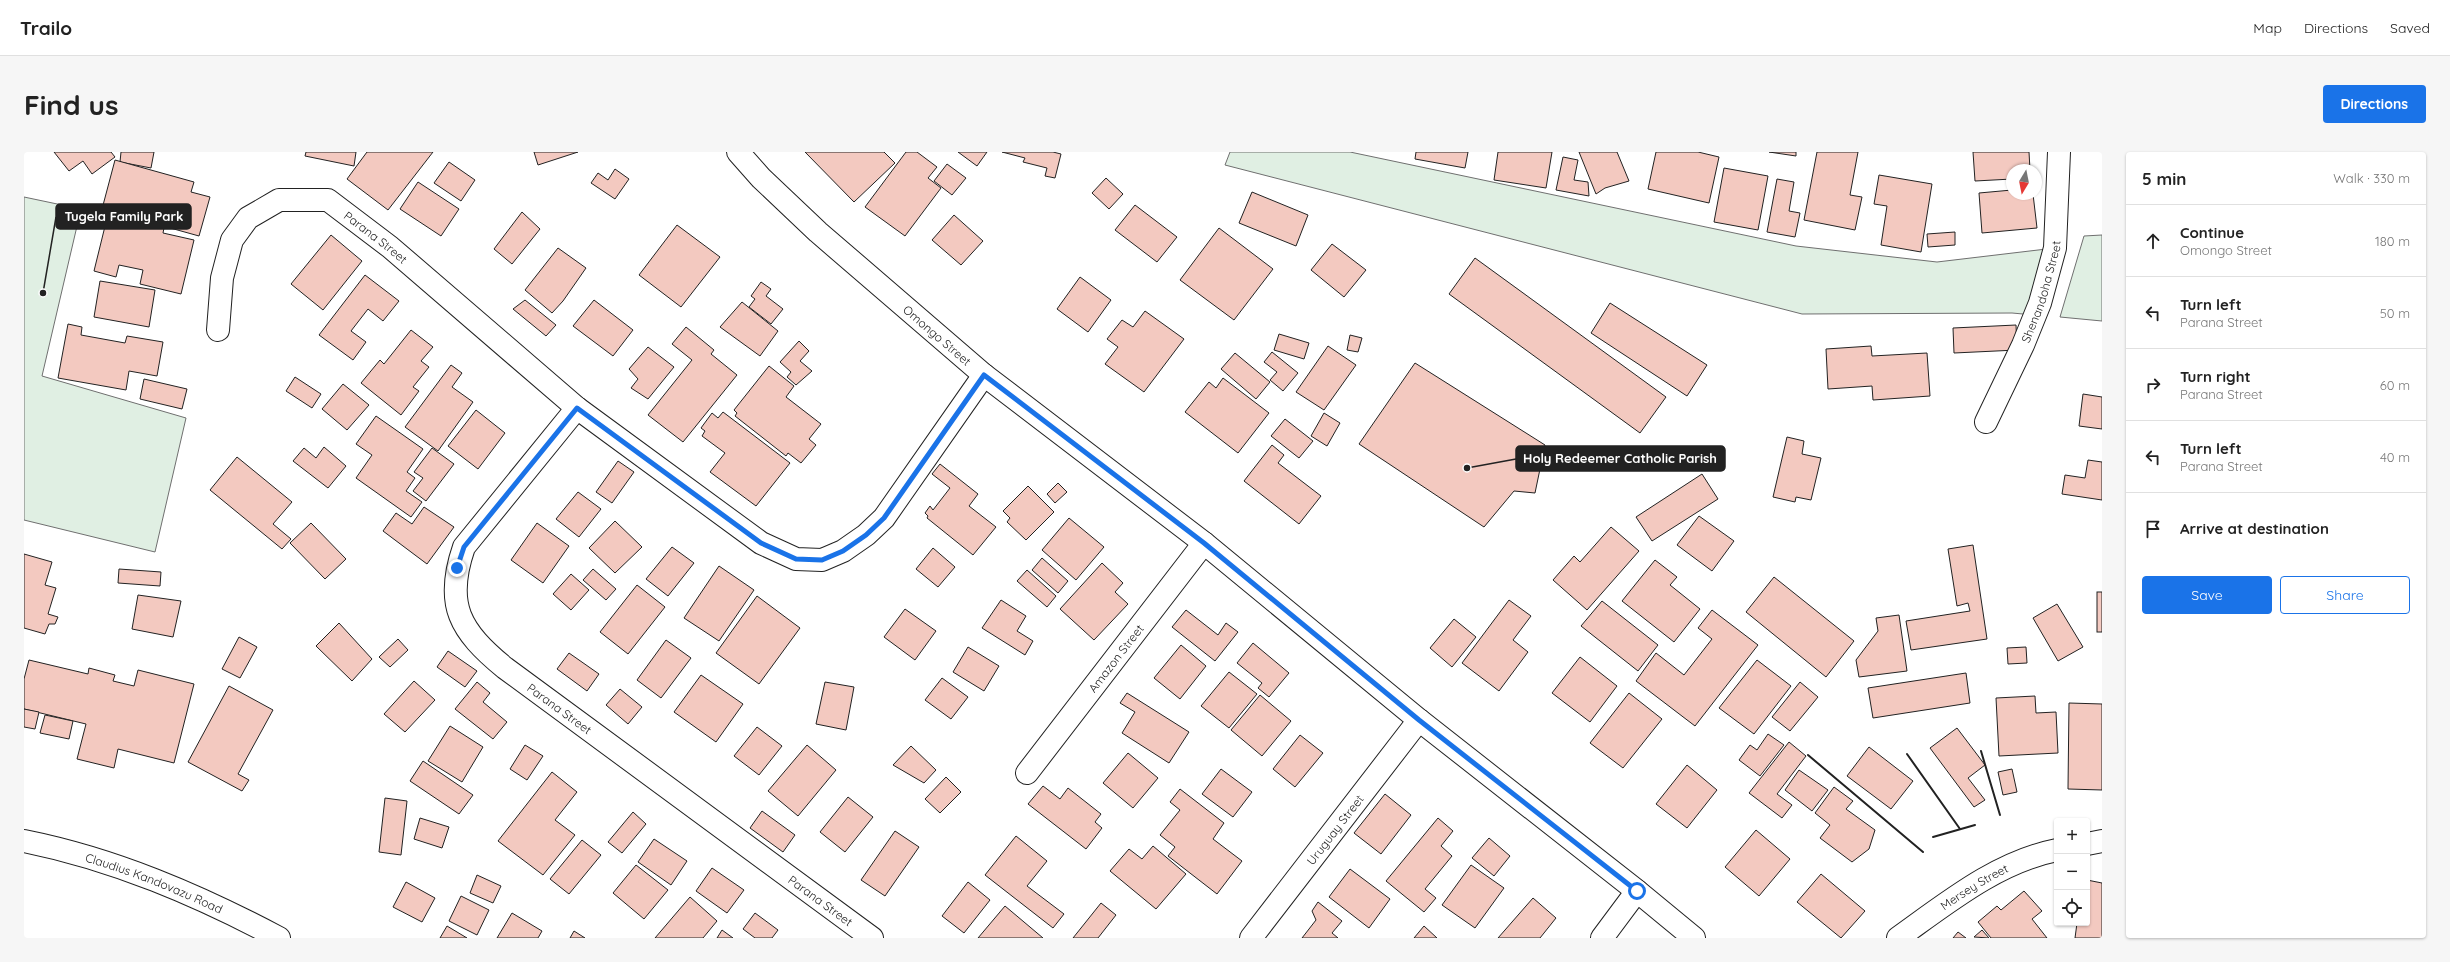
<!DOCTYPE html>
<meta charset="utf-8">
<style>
body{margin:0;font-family:Quicksand,sans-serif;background:#f6f6f6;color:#222}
.controls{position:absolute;right:12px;bottom:12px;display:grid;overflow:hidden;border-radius:4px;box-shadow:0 1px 3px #0004}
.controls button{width:36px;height:36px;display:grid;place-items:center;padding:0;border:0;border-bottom:1px solid #e0e0e0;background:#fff;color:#222;font:20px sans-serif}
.compass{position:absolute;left:1982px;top:12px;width:36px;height:36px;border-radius:50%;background:#fff;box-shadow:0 1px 3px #0004;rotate:190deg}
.stop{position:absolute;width:12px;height:12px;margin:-9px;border:3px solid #1a73e8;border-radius:50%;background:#fff}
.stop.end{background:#1a73e8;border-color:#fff;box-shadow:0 1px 4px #0008}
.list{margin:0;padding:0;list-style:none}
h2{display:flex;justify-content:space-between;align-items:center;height:52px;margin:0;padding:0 16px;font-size:17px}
h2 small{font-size:13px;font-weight:400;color:#767676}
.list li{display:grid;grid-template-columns:26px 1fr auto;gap:12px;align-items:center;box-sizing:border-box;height:72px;padding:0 16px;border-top:1px solid #e0e0e0}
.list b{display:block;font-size:15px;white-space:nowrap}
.list p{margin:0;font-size:13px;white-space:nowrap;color:#767676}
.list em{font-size:13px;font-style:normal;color:#767676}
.actions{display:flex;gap:8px;padding:12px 16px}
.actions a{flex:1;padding:9px 0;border:1px solid #1a73e8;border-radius:4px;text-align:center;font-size:14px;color:#1a73e8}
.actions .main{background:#1a73e8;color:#fff}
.icon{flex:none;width:22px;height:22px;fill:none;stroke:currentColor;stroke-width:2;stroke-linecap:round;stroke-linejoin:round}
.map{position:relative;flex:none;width:2078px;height:786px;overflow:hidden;border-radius:4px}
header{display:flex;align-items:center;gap:24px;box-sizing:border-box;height:56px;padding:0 20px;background:#fff;border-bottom:1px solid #e0e0e0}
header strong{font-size:19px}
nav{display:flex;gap:22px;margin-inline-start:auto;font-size:14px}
.intro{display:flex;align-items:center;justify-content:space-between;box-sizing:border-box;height:96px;padding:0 24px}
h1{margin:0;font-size:28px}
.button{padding:10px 18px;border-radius:4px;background:#1a73e8;color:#fff;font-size:14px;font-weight:700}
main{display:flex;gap:24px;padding:0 24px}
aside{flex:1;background:#fff;border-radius:4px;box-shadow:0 1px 3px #0004}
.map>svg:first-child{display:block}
.green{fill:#e0efe3;stroke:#6f6f6f}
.building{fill:#f3c9c0;stroke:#222}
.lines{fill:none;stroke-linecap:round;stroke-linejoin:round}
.minor-casing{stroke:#222;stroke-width:24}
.tertiary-casing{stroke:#222;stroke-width:24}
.minor{stroke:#fff;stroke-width:22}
.tertiary{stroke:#fff;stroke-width:22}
.wall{stroke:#222;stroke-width:2}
.route{stroke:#1a73e8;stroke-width:5}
.labels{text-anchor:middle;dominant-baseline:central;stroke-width:3;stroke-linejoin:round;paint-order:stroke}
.street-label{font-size:12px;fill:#222;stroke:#fff}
.leader{fill:none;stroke:#222;stroke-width:1.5}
.callout-dot{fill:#222;stroke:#fff;stroke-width:1.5}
.callout{fill:#222;stroke:#222;stroke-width:1.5}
.callout-label{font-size:13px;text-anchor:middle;font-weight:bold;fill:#fff}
</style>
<header>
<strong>Trailo</strong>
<nav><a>Map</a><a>Directions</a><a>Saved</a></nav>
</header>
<div class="intro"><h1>Find us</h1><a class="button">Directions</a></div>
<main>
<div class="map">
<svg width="2078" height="786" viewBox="0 0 2078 786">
<rect width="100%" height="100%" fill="#fff"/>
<g class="green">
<path d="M1206,0H1326L1772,94L1913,110L2031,96L2010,163L1988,161L1778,162L1201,13Z"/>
<path d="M0,45L57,57L18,224L162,266L131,400L0,368Z"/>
<path d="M2078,83V169L2036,165L2060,84Z"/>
</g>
<g class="building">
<path d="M30,0H87L91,5L68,22L59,9L45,19Z"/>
<path d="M97,0H130L127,16L96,10Z"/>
<path d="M282,0H332L330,14L281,4Z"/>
<path d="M343,0H409L364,58L323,27Z"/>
<path d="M510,0H554L514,13Z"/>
<path d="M781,0H860L871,11L830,50Z"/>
<path d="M882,0H893L913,15L904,26L917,36L881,84L841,55Z"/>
<path d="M934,0H963L953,14Z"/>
<path d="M978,0H1029L1037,2L1031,26L1021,24L1023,16L999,10L1001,6Z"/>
<path d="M1392,0H1444L1441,16L1391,7Z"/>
<path d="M1474,0H1528L1522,36L1470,28Z"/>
<path d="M1555,0H1593L1605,29L1581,36L1572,42Z"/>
<path d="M1632,0H1674L1695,5L1685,51L1624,37Z"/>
<path d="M1745,0H1772V4Z"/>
<path d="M1793,0H1834L1826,43L1838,45L1831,78L1780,68Z"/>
<path d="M1949,0H2005L2006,18H1988V27L1951,29Z"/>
<path d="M1539,5L1554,8L1550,28L1564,30L1565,44L1532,38Z"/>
<path d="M91,8L170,30L167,40L186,45L175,84L78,57Z"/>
<path d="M425,10L451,28L437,49L410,31Z"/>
<path d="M923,12L942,26L928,43L910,29Z"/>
<path d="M1700,16L1744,24L1734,78L1690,70Z"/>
<path d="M591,17L605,27L591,47L567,31L574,21L584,28Z"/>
<path d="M1855,23L1908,32L1897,100L1857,93L1863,54L1850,52Z"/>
<path d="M1082,26L1099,42L1085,57L1068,41Z"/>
<path d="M1753,27L1770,30L1765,59L1776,61L1771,85L1743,80Z"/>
<path d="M394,30L435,57L417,84L376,57Z"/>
<path d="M1988,38V42H2009L2013,76L1958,81L1955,41Z"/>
<path d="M1228,40L1284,63L1272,94L1215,71Z"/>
<path d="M1111,53L1153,85L1133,110L1091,78Z"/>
<path d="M498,60L516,77L488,112L470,97Z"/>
<path d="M84,62L140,76L139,81L170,88L157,142L116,132L119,118L95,113L92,125L70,119Z"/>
<path d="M930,63L959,89L937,113L908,88Z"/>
<path d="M653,73L696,105L657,155L615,123Z"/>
<path d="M1195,76L1249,117L1210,168L1156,128Z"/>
<path d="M1931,80V93L1904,95L1903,82Z"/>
<path d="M307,83L338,109L299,158L267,132Z"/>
<path d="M1308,92L1342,118L1320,145L1287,118Z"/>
<path d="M534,96L562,116L539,149L528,161L501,138Z"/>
<path d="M1451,106L1642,245L1616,281L1425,142Z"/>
<path d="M341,123L375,149L359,169L344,157L327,179L342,190L329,208L295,183Z"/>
<path d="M1056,125L1087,148L1064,180L1033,157Z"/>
<path d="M76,129L131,138L125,175L70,165Z"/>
<path d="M737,130L747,137L742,144L759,157L747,172L725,155L731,147L727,144Z"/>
<path d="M501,148L532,173L522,184L489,157Z"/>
<path d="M570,148L609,178L589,204L549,174Z"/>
<path d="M718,150L754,179L736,204L696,175Z"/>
<path d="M1586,151L1683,213L1663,244L1567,181Z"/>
<path d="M1121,159L1160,187L1120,240L1081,212L1094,195L1083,187L1098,168L1109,175Z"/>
<path d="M44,172L58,175L57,183L101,191L103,184L139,190L133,224L105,219L102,238L34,226Z"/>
<path d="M1992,173L1993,198L1930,201L1929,176Z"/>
<path d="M662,175L690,198L687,202L713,223L659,290L624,263L668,208L648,192Z"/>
<path d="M387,178L409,195L397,209L405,215L389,235L395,239L377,263L337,231L356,208L360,212Z"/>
<path d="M1255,182L1285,191L1280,207L1250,198Z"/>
<path d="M1326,183L1338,186L1334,200L1323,198Z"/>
<path d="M775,189L785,199L776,209L788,219L772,233L763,225L767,220L756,210Z"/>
<path d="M1304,194L1332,213L1300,258L1272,240Z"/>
<path d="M1847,194L1848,204L1903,201L1906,244L1849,248L1848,234L1804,237L1802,197Z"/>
<path d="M624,195L650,215L624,247L607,236L614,227L605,217Z"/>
<path d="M1248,200L1274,221L1259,239L1246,228L1253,220L1240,210Z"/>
<path d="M1211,201L1246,230L1232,247L1197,217Z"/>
<path d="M1391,211L1521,293L1511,341L1490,339L1460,375L1335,292Z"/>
<path d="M427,213L438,221L428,235L449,250L414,299L381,275Z"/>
<path d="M745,214L770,234L762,245L797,272L785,287L792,293L777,311L764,301L762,304L711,264L713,261L710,258Z"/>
<path d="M271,225L297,242L288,256L262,239Z"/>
<path d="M1199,226L1245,261L1214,301L1161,260L1185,230L1192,236Z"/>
<path d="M120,227L163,237L158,257L116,247Z"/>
<path d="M319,232L345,253L323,278L298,257Z"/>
<path d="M2059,242L2078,245V277L2055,274Z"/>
<path d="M452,258L481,281L454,317L424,294Z"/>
<path d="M699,260L766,311L732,354L686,320L701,301L678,284L681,279L677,276L688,261L694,266Z"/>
<path d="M1300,261L1316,271L1303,294L1287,284Z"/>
<path d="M352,264L399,297L383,320L391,326L382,339L398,350L387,365L332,326L348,303L332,292Z"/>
<path d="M1261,267L1289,289L1275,306L1247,284Z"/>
<path d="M1763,285L1780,289L1778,302L1797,306L1787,348L1772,345L1771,350L1749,345Z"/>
<path d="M1248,293L1260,303L1254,311L1297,344L1275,372L1220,329Z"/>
<path d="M300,295L322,314L304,336L269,309L280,296L292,306Z"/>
<path d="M408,296L430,312L402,349L389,339L399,326L390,320Z"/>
<path d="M213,305L268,350L249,372L267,387L258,397L186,338Z"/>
<path d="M2064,308L2078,310V348L2038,342L2041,323L2061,326Z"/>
<path d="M594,309L610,320L588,351L572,340Z"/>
<path d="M916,312L954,342L945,354L972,375L949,403L903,366L904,364L901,361L906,354L909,358L926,336L908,322Z"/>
<path d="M1678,322L1694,347L1628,389L1612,365Z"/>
<path d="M1034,331L1043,340L1031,351L1023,342Z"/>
<path d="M1004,334L1030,360L1002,388L983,370L986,366L979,359Z"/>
<path d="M554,340L577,357L555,385L532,367Z"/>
<path d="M400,355L430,375L403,412L359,379L372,361L388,372Z"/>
<path d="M1675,364L1710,389L1688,419L1653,393Z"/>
<path d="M1045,366L1080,395L1052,428L1018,398Z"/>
<path d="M591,369L618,395L591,421L565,396Z"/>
<path d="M287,371L322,407L301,427L266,391Z"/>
<path d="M513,371L545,394L519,431L487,408Z"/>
<path d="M1587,375L1615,399L1563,458L1529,428L1550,404L1556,410Z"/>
<path d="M1949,393L1963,487L1887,498L1882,469L1946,459L1944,451L1933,454L1924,397Z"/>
<path d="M648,395L670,411L644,444L622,427Z"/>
<path d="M909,396L931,415L914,435L892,417Z"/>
<path d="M0,402L28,410L21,433L32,436L24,462L34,465L31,472H25L21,482L0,476Z"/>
<path d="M1018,406L1044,429L1034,441L1008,418Z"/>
<path d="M1631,408L1653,425L1646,433L1676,457L1650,490L1598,449Z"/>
<path d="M1078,411L1099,431L1091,440L1104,452L1070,488L1036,457Z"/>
<path d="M695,414L730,438L695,489L660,466Z"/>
<path d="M95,417L137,420L136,434L94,431Z"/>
<path d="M569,417L592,437L582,448L559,428Z"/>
<path d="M1003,418L1032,444L1023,455L993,429Z"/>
<path d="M547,422L565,438L547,458L529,442Z"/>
<path d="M1750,425L1830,489L1802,525L1722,460Z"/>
<path d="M613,433L641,455L604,502L576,480Z"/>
<rect x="2073" y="440" width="5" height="40"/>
<path d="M114,443L157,449L149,485L108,477Z"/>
<path d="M733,444L776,476L735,532L692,501Z"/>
<path d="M977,448L1002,464L993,479L1009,489L1001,503L958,476Z"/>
<path d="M1485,448L1507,464L1489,488L1504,500L1475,539L1438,511Z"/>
<path d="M1578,449L1634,493L1614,519L1557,474Z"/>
<path d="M2033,452L2059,495L2034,509L2009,466Z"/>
<path d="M881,457L912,479L891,508L860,485Z"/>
<path d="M1162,458L1194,483L1202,471L1214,480L1191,509L1148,475Z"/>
<path d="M1688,458L1734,493L1671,574L1612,529L1632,501L1660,523L1688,487L1674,476Z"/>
<path d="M1875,463L1883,519L1835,525L1832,508L1854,479L1852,466Z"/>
<path d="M1430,467L1452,485L1428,515L1406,496Z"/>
<path d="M315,471L348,507L328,529L292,494Z"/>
<path d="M215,485L233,495L216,526L198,517Z"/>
<path d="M374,487L384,498L366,515L355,505Z"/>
<path d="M642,488L667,506L637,546L613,528Z"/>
<path d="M1229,491L1265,521L1245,545L1234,536L1238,531L1213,511Z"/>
<path d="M1157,493L1182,514L1156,547L1130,526Z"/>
<path d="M944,495L975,514L960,539L929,520Z"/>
<path d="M2002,495L2003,511L1984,512L1983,496Z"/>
<path d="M424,499L453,519L441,535L413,515Z"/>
<path d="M545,501L575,522L563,539L533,517Z"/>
<path d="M1556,505L1593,534L1566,570L1528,541Z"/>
<path d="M5,508L64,522L65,516L91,523L89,529L110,534L114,518L170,532L150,611L94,597L90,616L53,607L62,572L0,557V527Z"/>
<path d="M1733,508L1767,534L1730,582L1695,556Z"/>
<path d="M1205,520L1233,542L1205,576L1177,554Z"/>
<path d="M1942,521L1946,551L1849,566L1844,536Z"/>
<path d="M677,523L719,552L692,590L650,560Z"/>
<path d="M918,526L944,545L927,567L901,548Z"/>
<path d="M390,529L411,548L381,580L360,562Z"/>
<path d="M453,530L466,541L459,550L483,570L469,587L431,557Z"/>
<path d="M801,530L830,535L822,578L792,572Z"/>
<path d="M1776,530L1794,545L1766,579L1748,565Z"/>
<path d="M205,534L249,558L214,622L225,628L218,639L164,610Z"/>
<path d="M596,537L618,555L604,572L582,553Z"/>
<path d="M1103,541L1165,580L1145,611L1098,581L1111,560L1096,551Z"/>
<path d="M1605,541L1638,567L1599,616L1566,591Z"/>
<path d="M1236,543L1267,569L1238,604L1207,578Z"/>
<path d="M2011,544L2012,561L2032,560L2034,601L1975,604L1972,546Z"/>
<path d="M2045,551L2078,552V638L2044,637Z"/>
<path d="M0,557L15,560L11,577L0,575Z"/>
<path d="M21,563L49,569L45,587L16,581Z"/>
<path d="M426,574L459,595L438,630L404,609Z"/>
<path d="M733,575L758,594L735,623L710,604Z"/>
<path d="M1933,576L1961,613L1944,626L1961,648L1950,655L1906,596Z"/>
<path d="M1744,582L1760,593L1736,624L1715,608L1726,593L1733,598Z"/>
<path d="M1276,583L1299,601L1271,635L1249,617Z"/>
<path d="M1765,590L1782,604L1753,642L1768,653L1758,666L1725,641Z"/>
<path d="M501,593L519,604L503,628L486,617Z"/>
<path d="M783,593L812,618L774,664L744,639Z"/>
<path d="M887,594L912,618L900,631L869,613Z"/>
<path d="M1845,595L1889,629L1867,657L1823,624Z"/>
<path d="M1104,601L1134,626L1109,656L1079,631Z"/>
<path d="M399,609L449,643L435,662L386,629Z"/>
<path d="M1663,613L1693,638L1663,676L1632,652Z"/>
<path d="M1197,617L1228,640L1209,665L1178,642Z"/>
<path d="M1988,617L1993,640L1979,643L1974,620Z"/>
<path d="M1775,618L1804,638L1788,659L1761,638Z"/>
<path d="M528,620L553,640L531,668L551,683L519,723L474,689Z"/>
<path d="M922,625L937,640L916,661L901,647Z"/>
<path d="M1019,634L1036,647L1044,636L1077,662L1071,670L1078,676L1062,697L1004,652Z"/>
<path d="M1810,635L1829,649L1822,657L1851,678L1845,697L1828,710L1796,686L1806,673L1791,661Z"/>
<path d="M1156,637L1200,671L1189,687L1218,709L1193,742L1144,704L1151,695L1136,683L1156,658L1146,650Z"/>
<path d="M1361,642L1387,663L1357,702L1330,681Z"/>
<path d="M824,645L849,665L821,700L796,680Z"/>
<path d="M361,646L383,649L377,703L355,700Z"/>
<path d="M738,659L771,683L759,700L726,676Z"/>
<path d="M609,660L622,672L598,701L584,690Z"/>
<path d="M396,666L425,675L418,696L390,687Z"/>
<path d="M1414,666L1429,679L1417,694L1428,704L1401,737L1412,746L1400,760L1362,729Z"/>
<path d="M1732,678L1766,707L1735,744L1701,715Z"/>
<path d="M871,679L895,695L861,744L837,728Z"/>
<path d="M992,684L1023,709L1003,734L1040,762L1029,776L961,723Z"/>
<path d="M1465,686L1486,704L1470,724L1448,706Z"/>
<path d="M630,687L663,709L647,733L614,710Z"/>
<path d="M558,688L577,703L545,742L526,727Z"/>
<path d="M1129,694L1162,722L1132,757L1086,719L1105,697L1118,707Z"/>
<path d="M612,713L644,738L620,767L589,741Z"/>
<path d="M1447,713L1480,736L1451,776L1418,753Z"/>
<path d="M688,716L720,738L703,761L672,739Z"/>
<path d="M1326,717L1366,747L1345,776L1305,745Z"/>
<path d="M1797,722L1841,759L1817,786L1773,750Z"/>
<path d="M453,723L477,734L469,751L446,741Z"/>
<path d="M2063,728L2078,731V786H2051L2053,771H2063Z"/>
<path d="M382,730L411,746L398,770L369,755Z"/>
<path d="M944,730L966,748L940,781L918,764Z"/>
<path d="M2000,739L2018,759L2008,767L2023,786H1967L1954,770L1973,754L1977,758Z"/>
<path d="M437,744L465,758L453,783L425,769Z"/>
<path d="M666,745L693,769L679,786H631Z"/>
<path d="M1509,746L1532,766L1516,786H1474Z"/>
<path d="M1294,750L1318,769L1308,781L1314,786H1278L1292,768L1288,759Z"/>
<path d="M1077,751L1092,763L1074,786H1049Z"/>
<path d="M981,754L1019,786H954Z"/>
<path d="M488,761L518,779L514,786H473Z"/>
<path d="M731,761L754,778L748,786H731L719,777Z"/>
<path d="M423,774L443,786H416Z"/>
<path d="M1400,774L1413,786H1390Z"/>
<path d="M698,778L709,786H693Z"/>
<path d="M1958,778L1965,786L1950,785Z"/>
<path d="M550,779L561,786H546Z"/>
<path d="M1934,780L1942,786H1929Z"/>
</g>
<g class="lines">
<defs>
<g id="minor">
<path id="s1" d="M714,0L737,26L794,80L960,223L1180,391L1395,568L1613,739L1670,786"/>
<path id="s2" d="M194,178L198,126L208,88L224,66L255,48H304L366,95L553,256L737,391L772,407L798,408L819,399L842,383L860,366L960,223"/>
<path id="s3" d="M553,256L440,395C420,453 436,479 481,516L848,786"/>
<path id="s4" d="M1962,270L1999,193L2016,151L2031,96L2035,0"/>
<path id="s5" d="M1003,621L1180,391"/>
<path d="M2063,692L2078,689"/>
<path id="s6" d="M1227,786L1395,568"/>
<path d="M1578,786L1613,739"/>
<path id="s7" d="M1874,786C1923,751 1973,710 2033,698"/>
</g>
<g id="tertiary">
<path id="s8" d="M0,689C90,707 174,743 255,786"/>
</g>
</defs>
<use href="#minor" class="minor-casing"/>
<use href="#tertiary" class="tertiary-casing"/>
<use href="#minor" class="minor"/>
<use href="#tertiary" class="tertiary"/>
<g class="wall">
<path d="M1957,599L1976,663"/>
<path d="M1883,602L1936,677"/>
<path d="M1784,603L1899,700"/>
<path d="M1909,685L1951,673"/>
</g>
</g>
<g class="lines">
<path class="route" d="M433,416L440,395L553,256L737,391L772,407L798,408L819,399L842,383L860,366L960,223L1180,391L1395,568L1613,739"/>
</g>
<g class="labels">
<g class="street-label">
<text stroke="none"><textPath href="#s2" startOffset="264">Parana Street</textPath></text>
<text stroke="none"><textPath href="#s4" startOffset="142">Shenandoha Street</textPath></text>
<text stroke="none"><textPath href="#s1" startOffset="271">Omongo Street</textPath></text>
<text stroke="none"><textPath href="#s5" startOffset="145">Amazon Street</textPath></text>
<text stroke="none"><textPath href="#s3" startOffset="387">Parana Street</textPath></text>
<text stroke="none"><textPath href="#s6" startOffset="137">Uruguay Street</textPath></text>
<text stroke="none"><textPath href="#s8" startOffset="137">Claudius Kandovazu Road</textPath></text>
<text stroke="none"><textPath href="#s7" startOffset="92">Mersey Street</textPath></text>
<text stroke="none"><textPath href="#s3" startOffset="711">Parana Street</textPath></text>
</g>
</g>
<path class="leader" d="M19 141L32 65M1443 316L1492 307"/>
<g class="callout-dot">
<circle cx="19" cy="141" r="4"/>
<circle cx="1443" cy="316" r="4"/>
</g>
<g class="callout">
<rect x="32" y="52" width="135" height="25" rx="4"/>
<rect x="1492" y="294" width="209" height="25" rx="4"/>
</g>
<g class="callout-label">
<text x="100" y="69">Tugela Family Park</text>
<text x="1596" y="311">Holy Redeemer Catholic Parish</text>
</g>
</svg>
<div class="controls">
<button>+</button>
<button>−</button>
<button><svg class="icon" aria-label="locate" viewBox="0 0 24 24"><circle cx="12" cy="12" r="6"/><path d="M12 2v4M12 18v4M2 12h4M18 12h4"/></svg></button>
</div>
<svg class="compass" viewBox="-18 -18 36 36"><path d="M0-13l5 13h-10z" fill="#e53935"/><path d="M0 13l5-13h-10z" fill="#767676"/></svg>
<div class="stop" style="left:1613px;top:739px"></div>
<div class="stop end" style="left:433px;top:416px"></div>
</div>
<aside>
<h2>5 min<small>Walk · 330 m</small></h2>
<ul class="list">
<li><svg class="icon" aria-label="ahead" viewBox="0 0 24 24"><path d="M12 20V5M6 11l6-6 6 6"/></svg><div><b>Continue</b><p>Omongo Street</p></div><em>180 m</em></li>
<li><svg class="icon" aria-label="left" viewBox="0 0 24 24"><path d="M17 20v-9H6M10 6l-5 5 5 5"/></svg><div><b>Turn left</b><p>Parana Street</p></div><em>50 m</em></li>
<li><svg class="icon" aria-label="right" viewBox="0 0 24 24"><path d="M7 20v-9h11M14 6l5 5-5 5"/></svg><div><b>Turn right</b><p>Parana Street</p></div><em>60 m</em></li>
<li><svg class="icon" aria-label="left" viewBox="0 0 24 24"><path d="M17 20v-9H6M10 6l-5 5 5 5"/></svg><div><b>Turn left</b><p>Parana Street</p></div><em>40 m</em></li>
<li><svg class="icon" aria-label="arrive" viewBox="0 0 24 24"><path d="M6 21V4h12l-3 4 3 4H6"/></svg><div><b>Arrive at destination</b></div></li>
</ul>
<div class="actions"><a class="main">Save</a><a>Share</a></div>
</aside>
</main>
